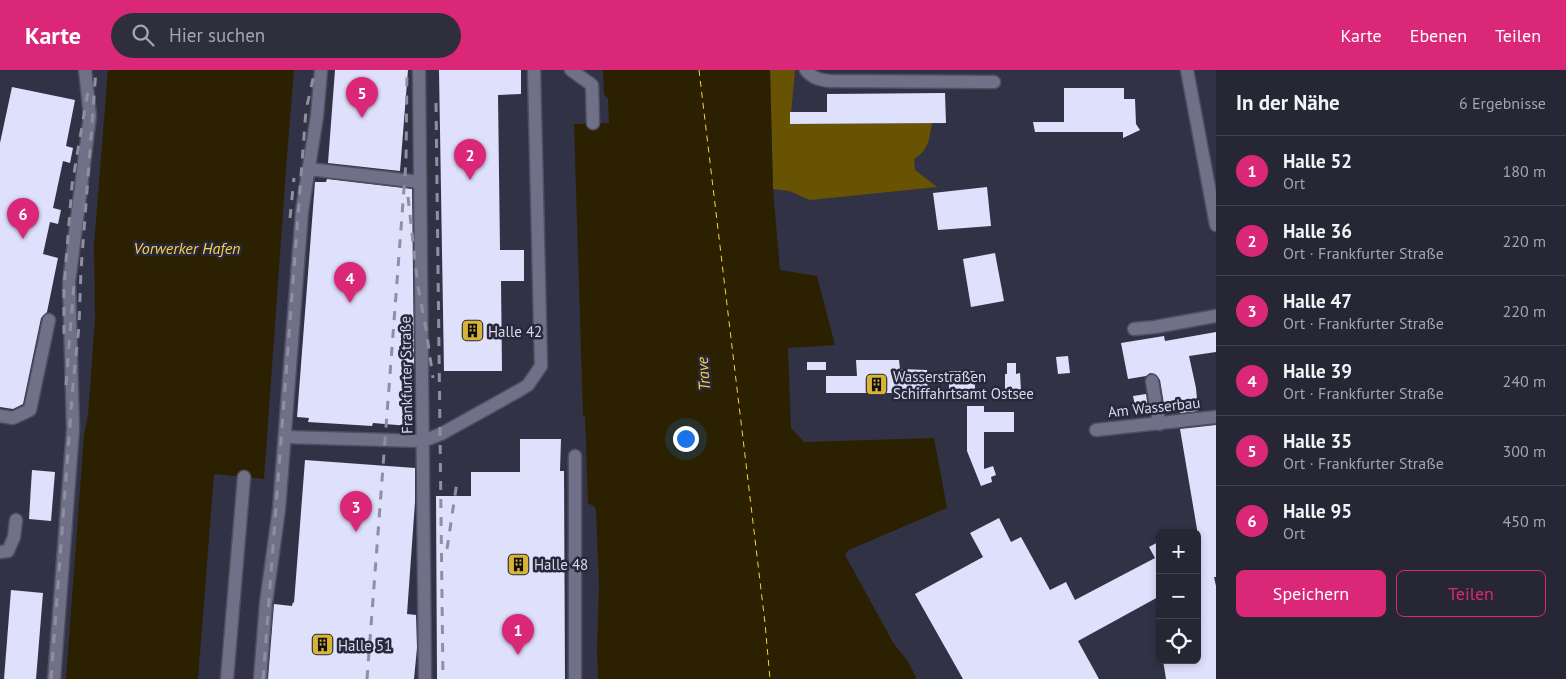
<!DOCTYPE html>
<html lang="de">
<meta charset="utf-8">
<style>
body{margin:0;font-family:"PT Sans",sans-serif;background:#2e2e3d;color:#f1f3f6}
.controls{position:absolute;right:15px;bottom:15px;display:grid;overflow:hidden;border-radius:8px;box-shadow:0 2px 8px #0003}
.controls button{width:45px;height:45px;display:grid;place-items:center;padding:0;border:0;border-bottom:1px solid #424350;background:#262635;color:#f1f3f6;font:25px sans-serif}
.you{position:absolute;left:685px;top:368px;width:18px;height:18px;margin:-12px;border:4px solid #fff;border-radius:50%;background:#1a73e8;box-shadow:0 0 0 8px #1a73e833}
.badge{display:grid;place-items:center;width:32px;height:32px;border-radius:50%;background:#db2777;color:#fff;font-size:16px;font-weight:700}
.pin{position:absolute;translate:-50% -41px;filter:drop-shadow(0 1px 2px #0008)}
.pin::after{content:'';position:absolute;top:26px;width:18px;height:15px;background:inherit;clip-path:polygon(0 0,100% 0,50% 100%)}
.list{margin:0;padding:0;list-style:none}
h2{display:flex;justify-content:space-between;align-items:center;height:65px;margin:0;padding:0 20px;font-size:21px}
h2 small{font-size:16px;font-weight:400;color:#a4a5ad}
.list li{display:grid;grid-template-columns:32px 1fr auto;gap:15px;align-items:center;box-sizing:border-box;height:70px;padding:0 20px;border-top:1px solid #424350}
.list b{display:block;font-size:19px;white-space:nowrap}
.list p{margin:0;font-size:16px;white-space:nowrap;color:#a4a5ad}
.list em{font-size:16px;font-style:normal;color:#a4a5ad}
.actions{display:flex;gap:10px;padding:15px 20px}
.actions a{flex:1;padding:11px 0;border:1px solid #db2777;border-radius:8px;text-align:center;font-size:18px;color:#db2777}
.actions .main{background:#db2777;color:#fff}
.icon{flex:none;width:28px;height:28px;fill:none;stroke:currentColor;stroke-width:2;stroke-linecap:round;stroke-linejoin:round}
.map{position:relative;flex:none;width:1216px;height:609px;overflow:hidden}
header{display:flex;align-items:center;gap:30px;box-sizing:border-box;height:70px;padding:0 25px;background:#db2777;color:#fff}
header strong{font-size:24px}
nav{display:flex;gap:28px;margin-inline-start:auto;font-size:18px}
.search{width:350px;height:45px;background:#2e2e3d;display:flex;align-items:center;gap:12px;box-sizing:border-box;padding:0 18px;border-radius:28px;color:#a4a5ad;font-size:19px}
main{display:flex}
aside{flex:1;background:#262635}
.map>svg:first-child{display:block}
.green{fill:#685302}
.water{fill:#2b2101}
.lines{fill:none;stroke-linecap:round;stroke-linejoin:round}
.ferry{stroke:#fad145;stroke-width:1;stroke-dasharray:6 5;stroke-linecap:butt}
.building{fill:#dfe0fc}
.minor-casing{stroke:#504f61;stroke-width:15}
.minor{stroke:#707089;stroke-width:12}
.rail{stroke:#8f8fa1;stroke-width:3;stroke-dasharray:9 9;stroke-linecap:butt}
.labels{text-anchor:middle;dominant-baseline:central;stroke-width:5;stroke-linejoin:round;paint-order:stroke}
.poi-label{font-size:15px;fill:#dadae8;stroke:#28283d;text-anchor:start}
.street-label{font-size:15px;fill:#dadae8;stroke:#28283d}
.water-label{font-size:16px;font-style:italic;fill:#fad145;stroke:#28283d}
</style>
<header>
<strong>Karte</strong>
<div class="search"><svg class="icon" aria-label="search" viewBox="0 0 24 24"><circle cx="10" cy="10" r="6"/><path d="M15 15l6 6"/></svg>Hier suchen</div>
<nav><a>Karte</a><a>Ebenen</a><a>Teilen</a></nav>
</header>
<main>
<div class="map">
<svg width="1216" height="609" viewBox="0 0 1216 609">
<rect width="100%" height="100%" fill="#323247"/>
<path class="green" d="M770,0H795L790,54L932,53C929,69 929,80 914,89L915,100L937,117L810,130L789,121L773,119Z"/>
<g class="water">
<path d="M108,0H294L287,86L264,409L214,404L198,609H66L84,365L88,345L95,249L94,174Z"/>
<path d="M603,0H770L773,119L780,200L817,206L835,275L788,278L791,358L804,372L934,368L947,438L849,480L845,485L894,574L907,590L917,609H598L597,579L599,514L596,441L595,437L588,433L585,346H583L574,54L609,53L608,29L604,24Z"/>
</g>
<g class="lines">
<path class="ferry" d="M699,0L765,553L770,609"/>
</g>
<g class="building">
<path d="M335,0H408L400,101L328,93Z"/>
<path d="M439,0H521V24L498,25L500,180H524V211H501L502,301H444Z"/>
<path d="M12,17L75,30L66,76L73,78L70,93L63,91L53,138L61,140L58,154L50,152L43,184L58,188L47,242L41,248L23,334L13,339L0,337V73Z"/>
<path d="M1064,18H1124V29H1135L1136,54L1140,60L1123,68V62H1035L1033,52H1064Z"/>
<path d="M945,23L946,53L790,54V42H827V24Z"/>
<path d="M327,109L412,119L414,290L409,356L373,353L372,356L308,352L309,348L297,347L315,112H326Z"/>
<path d="M987,117L991,156L938,160L933,123Z"/>
<path d="M995,183L1004,231L971,237L963,189Z"/>
<path d="M1216,262V282L1189,286L1196,318L1198,341L1180,343L1178,331L1164,334L1160,310L1155,304L1150,303L1146,306L1128,309L1121,273L1164,266L1165,271Z"/>
<path d="M1068,286L1070,303L1058,304L1056,287Z"/>
<path d="M856,290H899L900,299L927,300L928,323H826V306H857Z"/>
<rect x="807" y="292" width="19" height="8"/>
<path d="M1007,293H1016V304L1020,303L1021,321L1005,322V304H1007Z"/>
<rect x="949" y="301" width="26" height="20"/>
<path d="M1146,324L1148,338L1136,340L1133,326Z"/>
<path d="M967,336H984V342H1014V362H984V399L993,396L996,405L991,407L992,412L981,416L967,381Z"/>
<path d="M1216,355V507H1214L1216,516V609H1166L1163,590H1197V459L1180,359Z"/>
<path d="M520,369H561L560,401H564L565,609H437L436,426H471V402H520Z"/>
<path d="M305,390L415,398V432L407,544L416,545L417,578L414,609H268L274,534L292,536L293,532L294,533Z"/>
<path d="M32,400L55,402L51,451L29,449Z"/>
<path d="M999,448L1011,472L1021,467L1050,520L1066,512L1075,530L1155,488L1149,477L1160,471V526L1078,571L1099,609H963L915,524L983,487L970,463Z"/>
<path d="M11,520L43,523L36,609H4Z"/>
</g>
<g class="lines">
<defs>
<g id="minor">
<path d="M419,0L425,609"/>
<path d="M571,0L592,15L593,53"/>
<path d="M806,0C812,8 820,10 830,11L994,12"/>
<path d="M1187,0L1216,155"/>
<path d="M309,99L420,112"/>
<path d="M1134,259L1155,257L1216,246"/>
<path d="M1152,311L1159,354"/>
<path d="M0,346L13,348L30,340L49,250"/>
<path d="M1096,360L1216,347"/>
<path d="M285,367L423,371L441,364L520,320L528,315L541,296L534,0"/>
<path d="M0,482L8,481L14,467L16,450"/>
<path d="M54,609L73,359L69,212L90,46L85,0"/>
<path d="M227,609L244,407"/>
<path d="M260,609L266,533L279,439L302,141L317,46L321,0"/>
<path d="M575,609V386"/>
</g>
</defs>
<use href="#minor" class="minor-casing"/>
<use href="#minor" class="minor"/>
<g class="rail">
<path d="M436,33L443,609"/>
<path d="M408,127L418,217L426,259L433,308"/>
<path d="M290,148L294,108"/>
<path d="M64,264V218L72,115L88,21"/>
<path d="M66,315L74,213"/>
<path d="M447,479L457,412"/>
<path d="M51,609L73,315L79,256L81,200L96,0"/>
<path d="M263,609L306,40L315,0"/>
<path d="M367,609L406,92L407,0"/>
</g>
</g>
<defs>
<symbol id="building-square" viewBox="-11 -11 22 22"><rect x="-9" y="-9" width="18" height="18" rx="4" fill="#d8b434" stroke="#28283d"/><path d="M-4-6H4V6H1V3H-1V6H-4ZM-2.5-4.3h1.7v1.8h-1.7ZM.8-4.3h1.7v1.8H.8ZM-2.5-1h1.7V.8h-1.7ZM.8-1h1.7V.8H.8Z" fill="#111"/></symbol>
</defs>
<g fill-rule="evenodd">
<use href="#building-square" x="460" y="248" width="25" height="25"/>
<use href="#building-square" x="864" y="302" width="25" height="25"/>
<use href="#building-square" x="506" y="482" width="25" height="25"/>
<use href="#building-square" x="310" y="562" width="25" height="25"/>
</g>
<g class="labels">
<g class="poi-label">
<text x="488" y="261">Halle 42</text>
<text x="893" y="306">Wasserstraßen<tspan x="893" dy="17">Schiffahrtsamt Ostsee</tspan></text>
<text x="534" y="494">Halle 48</text>
<text x="338" y="575">Halle 51</text>
</g>
<g class="street-label">
<text transform="translate(406 305) rotate(-91)">Frankfurter Straße</text>
<text transform="translate(1154 337) rotate(-6)">Am Wasserbau</text>
</g>
<g class="water-label">
<text x="187" y="178">Vorwerker Hafen</text>
<text transform="translate(703 304) rotate(-94)">Trave</text>
</g>
</g>
</svg>
<div class="controls">
<button>+</button>
<button>−</button>
<button><svg class="icon" aria-label="locate" viewBox="0 0 24 24"><circle cx="12" cy="12" r="6"/><path d="M12 2v4M12 18v4M2 12h4M18 12h4"/></svg></button>
</div>
<div class="you"></div>
<div class="pin badge" style="left:518px;top:585px">1</div>
<div class="pin badge" style="left:470px;top:110px">2</div>
<div class="pin badge" style="left:356px;top:462px">3</div>
<div class="pin badge" style="left:350px;top:233px">4</div>
<div class="pin badge" style="left:362px;top:48px">5</div>
<div class="pin badge" style="left:23px;top:169px">6</div>
</div>
<aside>
<h2>In der Nähe<small>6 Ergebnisse</small></h2>
<ul class="list">
<li><span class="badge">1</span><div><b>Halle 52</b><p>Ort</p></div><em>180 m</em></li>
<li><span class="badge">2</span><div><b>Halle 36</b><p>Ort · Frankfurter Straße</p></div><em>220 m</em></li>
<li><span class="badge">3</span><div><b>Halle 47</b><p>Ort · Frankfurter Straße</p></div><em>220 m</em></li>
<li><span class="badge">4</span><div><b>Halle 39</b><p>Ort · Frankfurter Straße</p></div><em>240 m</em></li>
<li><span class="badge">5</span><div><b>Halle 35</b><p>Ort · Frankfurter Straße</p></div><em>300 m</em></li>
<li><span class="badge">6</span><div><b>Halle 95</b><p>Ort</p></div><em>450 m</em></li>
</ul>
<div class="actions"><a class="main">Speichern</a><a>Teilen</a></div>
</aside>
</main>
